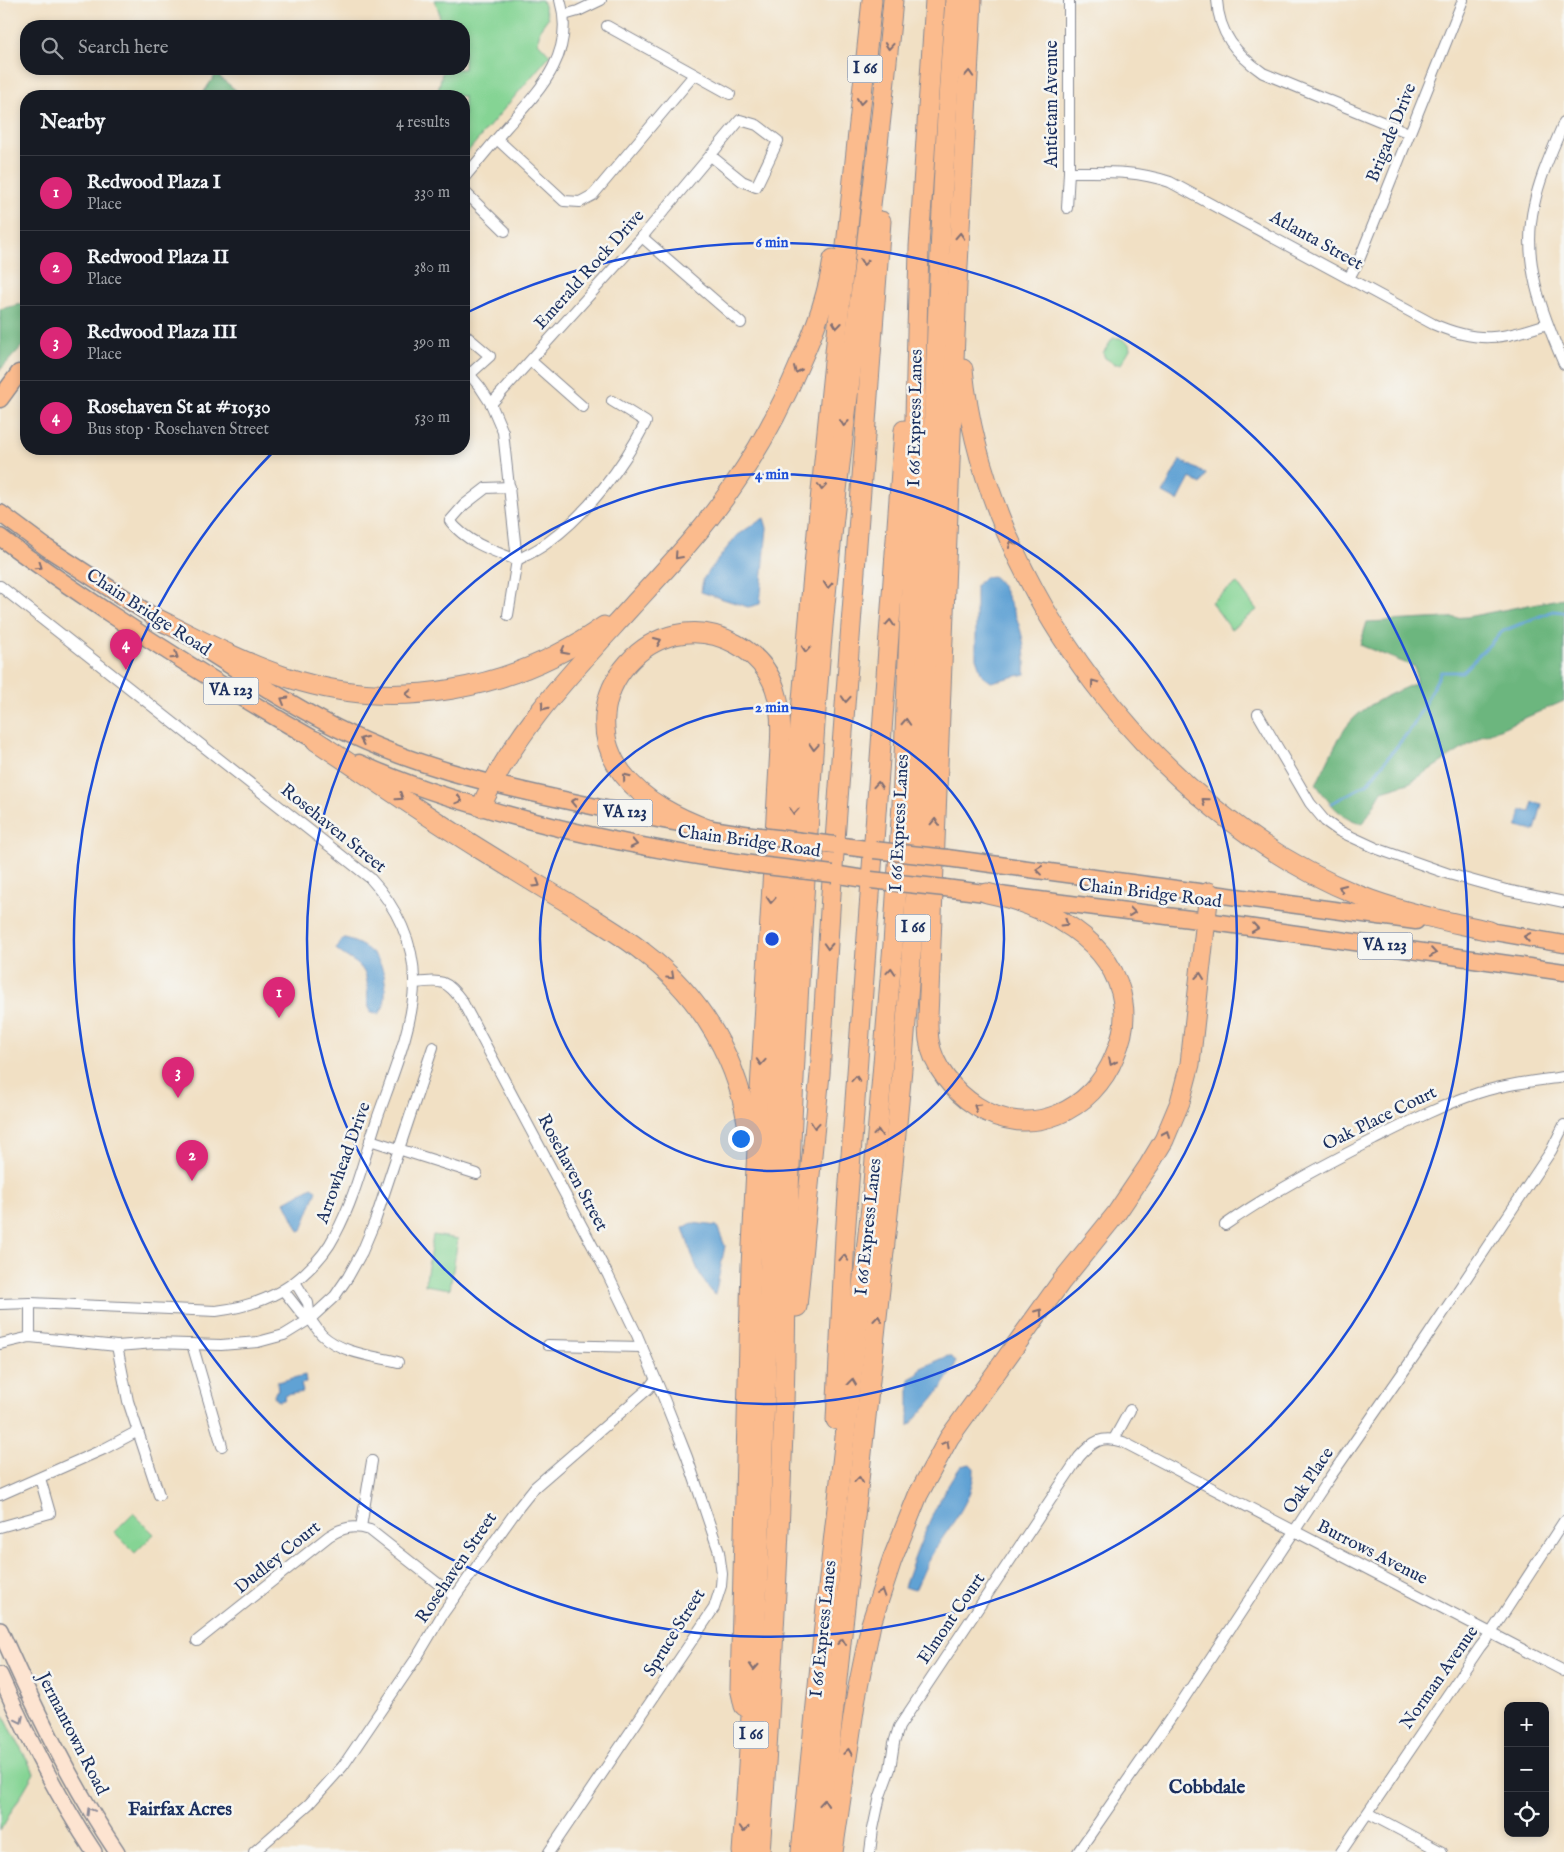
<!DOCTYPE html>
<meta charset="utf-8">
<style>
body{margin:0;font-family:"IM FELL English",serif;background:#20242c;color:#f1f3f6}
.controls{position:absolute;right:15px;bottom:15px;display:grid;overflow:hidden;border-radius:10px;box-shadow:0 2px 8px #0003}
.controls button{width:45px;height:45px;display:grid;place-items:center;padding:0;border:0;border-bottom:1px solid #363941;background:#171b24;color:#f1f3f6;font:25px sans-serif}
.you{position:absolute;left:740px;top:1138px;width:18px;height:18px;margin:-12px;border:4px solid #fff;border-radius:50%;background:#1a73e8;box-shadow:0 0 0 8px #1a73e833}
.badge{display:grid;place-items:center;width:32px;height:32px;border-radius:50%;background:#db2777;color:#fff;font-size:16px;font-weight:700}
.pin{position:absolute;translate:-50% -41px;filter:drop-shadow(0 1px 2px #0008)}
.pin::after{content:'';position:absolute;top:26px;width:18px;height:15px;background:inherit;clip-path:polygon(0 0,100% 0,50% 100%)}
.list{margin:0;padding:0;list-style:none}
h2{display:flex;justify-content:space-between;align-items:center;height:65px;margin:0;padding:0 20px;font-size:21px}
h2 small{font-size:16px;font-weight:400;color:#9ea1a6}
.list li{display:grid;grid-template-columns:32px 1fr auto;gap:15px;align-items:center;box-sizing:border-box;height:75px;padding:0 20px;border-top:1px solid #363941}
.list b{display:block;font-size:19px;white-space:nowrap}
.list p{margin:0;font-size:16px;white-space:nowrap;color:#9ea1a6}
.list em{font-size:16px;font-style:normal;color:#9ea1a6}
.icon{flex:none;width:28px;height:28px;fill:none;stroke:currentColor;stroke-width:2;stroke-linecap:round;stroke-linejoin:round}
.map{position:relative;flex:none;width:1564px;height:1852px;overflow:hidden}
.search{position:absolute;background:#171b24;box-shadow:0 2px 8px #0003;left:20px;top:20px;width:450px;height:55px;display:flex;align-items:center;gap:12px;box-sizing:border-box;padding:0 18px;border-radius:20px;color:#9ea1a6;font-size:19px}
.panel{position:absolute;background:#171b24;box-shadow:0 2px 8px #0003;left:20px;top:90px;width:450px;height:365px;border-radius:20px}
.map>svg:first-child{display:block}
.green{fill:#85d494;stroke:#508279}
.forest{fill:#6cb67e;stroke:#44726e}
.water{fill:#60a2d4;stroke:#3e6899}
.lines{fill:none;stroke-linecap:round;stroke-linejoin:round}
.stream{stroke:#60a2d4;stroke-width:3}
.minor-casing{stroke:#868891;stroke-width:12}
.secondary-casing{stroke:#868891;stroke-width:18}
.primary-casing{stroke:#868891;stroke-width:19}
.motorway-casing{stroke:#868891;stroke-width:21}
.minor{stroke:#fff;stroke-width:10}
.secondary{stroke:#fde4d1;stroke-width:15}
.primary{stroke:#fbbb8d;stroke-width:16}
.motorway{stroke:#fbbb8d;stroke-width:19}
.primary-bridge-casing{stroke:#868891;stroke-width:19;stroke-linecap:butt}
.primary-bridge{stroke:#fbbb8d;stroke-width:16}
.oneway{stroke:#806e73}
.oneway2{stroke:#8c8a98}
.ring{fill:none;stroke:#1d4ed8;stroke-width:2.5}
.labels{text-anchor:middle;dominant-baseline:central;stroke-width:5;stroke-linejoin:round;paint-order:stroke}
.shield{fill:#f6f6f2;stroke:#5d6b8a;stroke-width:1}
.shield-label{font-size:16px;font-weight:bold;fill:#1b2f5e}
.street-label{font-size:18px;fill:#1b2f5e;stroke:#f6f6f2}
.neighbourhood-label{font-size:19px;font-weight:bold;fill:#1b2f5e;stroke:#f6f6f2}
.centre{fill:#1d4ed8;stroke:#f6f6f2;stroke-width:2.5}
.ring-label{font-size:15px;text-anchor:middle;font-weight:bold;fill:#1d4ed8;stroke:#f6f6f2;stroke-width:5;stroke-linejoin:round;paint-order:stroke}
</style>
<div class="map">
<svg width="1564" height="1852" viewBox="0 0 1564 1852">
<rect width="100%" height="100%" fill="#f6f6f2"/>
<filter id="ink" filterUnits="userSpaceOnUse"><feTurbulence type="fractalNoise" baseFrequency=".02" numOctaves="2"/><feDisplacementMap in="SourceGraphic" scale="10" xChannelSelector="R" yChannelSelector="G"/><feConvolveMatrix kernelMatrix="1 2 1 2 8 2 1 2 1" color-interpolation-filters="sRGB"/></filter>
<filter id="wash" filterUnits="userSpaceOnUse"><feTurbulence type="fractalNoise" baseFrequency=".0096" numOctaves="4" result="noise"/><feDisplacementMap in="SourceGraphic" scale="20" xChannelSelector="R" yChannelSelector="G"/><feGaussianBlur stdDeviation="1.12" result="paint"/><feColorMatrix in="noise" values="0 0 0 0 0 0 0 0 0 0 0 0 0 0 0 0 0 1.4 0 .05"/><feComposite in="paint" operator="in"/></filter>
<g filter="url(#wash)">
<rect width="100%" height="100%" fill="#f1e0c4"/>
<g class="green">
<path d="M434,0H542L548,18L540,29L538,42L550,55L464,156V96H437L443,69H464V26H440L439,11Z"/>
<path d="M1113,338H1120L1129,344L1130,349L1121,364H1115L1105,358L1103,353Z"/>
<path d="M1237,583L1257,610L1231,629L1211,602Z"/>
<path d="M433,1235L458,1239L450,1289L425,1285Z"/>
<path d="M133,1513L154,1534L135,1553L114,1532Z"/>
<path d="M0,1709L34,1773L0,1831Z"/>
</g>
<g class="forest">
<path d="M216,74L243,96H201Z"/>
<path d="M26,303V342L0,370V309Z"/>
<path d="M1564,598V701L1481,737L1409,783L1382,791L1363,824C1338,816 1331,805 1316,784C1325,768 1337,739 1347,726C1364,704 1391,694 1416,683L1415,667L1360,645L1367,622L1467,617Z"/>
</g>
<g class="water">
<path d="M1180,460L1206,474L1201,484L1190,478L1178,501L1163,493Z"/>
<path d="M764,518L767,528L760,604L748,607L701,592L703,579L737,535Z"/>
<path d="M993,576C1001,582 1004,590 1008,598C1021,625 1026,644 1025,674L991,682L982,675L976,658V586L984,577Z"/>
<path d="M1533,802L1542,804L1535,831L1517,827L1521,810L1530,812Z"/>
<path d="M345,939C373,946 388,965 385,995C385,1002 384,1008 379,1014L371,1012C364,1000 371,985 364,972C358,961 345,958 336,949L341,940Z"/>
<path d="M312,1187L317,1190L302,1230L299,1231L285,1202Z"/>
<path d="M692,1223L717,1226L725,1246L715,1295C697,1278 691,1251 683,1228Z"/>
<path d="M948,1356L952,1357L956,1362C950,1382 923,1410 909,1426V1379L918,1374L921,1368Z"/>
<path d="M305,1375L306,1383L301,1384L303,1392L286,1395L284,1400L278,1401L274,1396L276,1391L278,1390L277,1382Z"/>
<path d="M970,1464L974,1468C975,1499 949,1526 934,1551C926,1564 921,1578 915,1590L904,1587C918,1547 935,1501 961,1466Z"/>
</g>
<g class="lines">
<path class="stream" d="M1332,803L1367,784L1413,726L1441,672H1462L1503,631L1553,611L1564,612"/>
</g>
</g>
<g filter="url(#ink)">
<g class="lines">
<defs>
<g id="minor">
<path d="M1217,0C1219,34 1236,54 1263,73L1409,133"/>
<path d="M564,15L578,11L601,0"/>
<path d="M607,26L730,94"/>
<path d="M1564,122C1553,149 1540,176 1534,205C1521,260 1542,313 1564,364"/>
<path d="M497,139L564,201L580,202L593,195L694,75"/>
<path d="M1069,172C1104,172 1136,170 1170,182L1433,324C1479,344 1501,339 1547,324"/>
<path d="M464,178C478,161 492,144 506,128C539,91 576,54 560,0"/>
<path d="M464,191L505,231"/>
<path d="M1067,208L1069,172V0"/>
<path d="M642,237L741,323"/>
<path d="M1349,278L1359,260L1463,0"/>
<path d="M464,334L490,356L470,374"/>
<path d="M531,361L583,407"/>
<path d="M464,368L480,387L491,404L503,432L517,560L508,615"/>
<path d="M491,404L642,237L740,120L757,125L778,141L756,187L742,181L711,156"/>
<path d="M510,487L486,488L464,505L450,521C466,542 493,551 517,560C527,555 538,550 547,543C588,513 623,467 646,422L612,401"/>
<path d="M0,586L370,878C396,906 415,944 414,983C414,1026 390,1081 376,1122C364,1159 354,1200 335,1235C328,1249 318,1261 307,1271C282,1296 250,1307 216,1311L30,1303L0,1304"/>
<path d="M1258,714L1310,803L1325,821L1339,831L1378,849L1449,874L1506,890L1564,902"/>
<path d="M415,983C441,980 446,979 462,1001L608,1275L637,1335L664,1399L687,1457L719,1552L722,1574L721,1586L714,1608L549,1852"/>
<path d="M370,1140L477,1174"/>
<path d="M1225,1225C1272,1192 1322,1166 1373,1140C1407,1123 1442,1105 1478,1093C1506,1084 1535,1081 1564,1077"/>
<path d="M283,1290L302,1314L310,1319L308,1303L295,1282"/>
<path d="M310,1319C314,1324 318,1331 322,1335C341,1353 374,1356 398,1362"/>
<path d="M30,1337V1303"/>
<path d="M0,1344L30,1337L117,1346L155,1343L221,1345L258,1342L284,1335L310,1319L335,1296L348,1277L362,1252L375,1221L433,1047"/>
<path d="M192,1344L222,1446"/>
<path d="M548,1345L642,1347"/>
<path d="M117,1346L128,1401L159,1495"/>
<path d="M1114,1439L1130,1410"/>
<path d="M0,1495L104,1449L138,1431"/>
<path d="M0,1527L50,1513L40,1478"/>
<path d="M361,1527L372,1461"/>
<path d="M197,1641L329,1536C343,1527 354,1525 370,1530L455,1597"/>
<path d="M1368,1813L1442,1852"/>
<path d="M254,1852L309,1804L343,1766L417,1657L442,1615L519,1507L535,1487L648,1389L655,1380"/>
<path d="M870,1852L873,1829L880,1796L890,1769L894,1743L899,1727L1079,1457C1093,1441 1102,1435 1123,1442L1564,1671"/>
<path d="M1078,1852L1179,1706L1328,1480L1415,1355L1551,1151L1564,1125"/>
<path d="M1341,1852L1480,1647L1491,1633L1564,1521"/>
</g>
<g id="secondary">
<path d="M0,1630C34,1707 70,1782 117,1852"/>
<path d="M0,1675C27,1737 57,1796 94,1852"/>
</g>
<g id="primary">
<path d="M0,399L19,373"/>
<path d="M0,513L47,548L165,624"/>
<path d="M0,537C35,564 72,588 109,613C180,660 252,705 326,746"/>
<path d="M209,652C255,681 300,711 349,734C428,771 511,789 596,807C651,818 705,829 760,836"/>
<path d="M359,763C404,784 451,798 498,812C583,836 670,853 758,865"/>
<path d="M835,845L874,850"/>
<path d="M947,858L1416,921"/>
<path d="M833,874L871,880"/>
<path d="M945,888L1206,921L1564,972"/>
<path d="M1477,929L1564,944"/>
</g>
<g id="motorway">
<path d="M972,0L957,285L928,1018C928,1025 928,1033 929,1040C933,1067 954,1092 976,1106C1030,1141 1093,1111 1115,1055C1122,1039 1126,1021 1123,1003C1114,939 1044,905 987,893"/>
<path d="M963,369C984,584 1158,814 1358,895C1400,912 1446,921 1490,931"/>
<path d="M154,617C198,639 243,663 289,678C395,713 514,690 604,626"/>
<path d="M316,741C372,778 426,816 483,851C512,869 541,887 570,904C595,920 621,934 643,952C702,997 741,1063 749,1137"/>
<path d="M481,807C515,729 577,667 633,605C668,567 704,529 733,486C760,448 782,406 800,363C815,330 828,295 833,259"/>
<path d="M710,830C678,818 644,802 622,773C567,698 654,599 736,644C778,667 783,704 780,748L760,1090L751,1266L740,1688L744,1706"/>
<path d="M797,1307L820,1074L831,894L881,221"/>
<path d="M836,1420L845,1237L904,430"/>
<path d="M742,1852C765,1551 766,1249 784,948C803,631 839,315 872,0"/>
<path d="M760,1852C770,1712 778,1573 783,1433C786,1361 785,1289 788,1218C794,1053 804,888 815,724C832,482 871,242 893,0"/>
<path d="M801,1852L828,1587L871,1207L893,944L902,804L911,586L919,247L935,0"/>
<path d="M819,1852L828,1761C841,1650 853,1538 865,1426C884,1255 903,1085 914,913C933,609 931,304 955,0"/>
<path d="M833,1852L856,1697L871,1624L892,1560L918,1495L949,1438L1061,1282L1116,1214L1149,1165L1164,1140L1180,1102L1190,1064L1209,892"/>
</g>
</defs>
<use href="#minor" class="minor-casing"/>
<use href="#secondary" class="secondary-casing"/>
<use href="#primary" class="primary-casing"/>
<use href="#motorway" class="motorway-casing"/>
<use href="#minor" class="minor"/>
<use href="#secondary" class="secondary"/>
<use href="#primary" class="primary"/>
<use href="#motorway" class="motorway"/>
<defs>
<g id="primary-bridge">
<path d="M760,836L835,845"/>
<path d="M874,850L947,858"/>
<path d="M758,865L833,874"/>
<path d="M871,880L945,888"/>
</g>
</defs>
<use href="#primary-bridge" class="primary-bridge-casing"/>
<use href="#primary-bridge" class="primary-bridge"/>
</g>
<defs><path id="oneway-chevron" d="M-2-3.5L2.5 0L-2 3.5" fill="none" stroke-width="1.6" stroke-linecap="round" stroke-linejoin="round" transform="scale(1.25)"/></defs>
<g class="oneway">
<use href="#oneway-chevron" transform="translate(889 46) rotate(95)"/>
<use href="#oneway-chevron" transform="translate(969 74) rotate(-87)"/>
<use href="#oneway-chevron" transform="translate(861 101) rotate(96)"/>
<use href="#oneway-chevron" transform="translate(960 236) rotate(-87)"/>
<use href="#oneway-chevron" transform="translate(864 262) rotate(97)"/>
<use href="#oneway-chevron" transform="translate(837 325) rotate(96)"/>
<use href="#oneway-chevron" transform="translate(797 370) rotate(114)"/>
<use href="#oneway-chevron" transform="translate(844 423) rotate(97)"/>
<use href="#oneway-chevron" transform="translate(822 487) rotate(95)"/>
<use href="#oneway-chevron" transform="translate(1012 544) rotate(-113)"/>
<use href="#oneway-chevron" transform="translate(678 556) rotate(132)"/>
<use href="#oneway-chevron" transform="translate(39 566) rotate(34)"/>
<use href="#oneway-chevron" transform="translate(828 585) rotate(95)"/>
<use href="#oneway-chevron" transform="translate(890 623) rotate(-86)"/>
<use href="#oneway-chevron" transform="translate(658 641) rotate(-24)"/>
<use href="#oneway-chevron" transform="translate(806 649) rotate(95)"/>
<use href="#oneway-chevron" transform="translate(564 651) rotate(152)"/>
<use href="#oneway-chevron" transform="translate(175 656) rotate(33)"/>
<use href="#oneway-chevron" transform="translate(1094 683) rotate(-127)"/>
<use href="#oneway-chevron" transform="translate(409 694) rotate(178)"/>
<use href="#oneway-chevron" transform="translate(846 699) rotate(94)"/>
<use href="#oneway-chevron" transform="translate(284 700) rotate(-150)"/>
<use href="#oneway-chevron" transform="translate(544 707) rotate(128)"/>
<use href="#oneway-chevron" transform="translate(906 722) rotate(-87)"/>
<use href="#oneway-chevron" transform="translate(363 740) rotate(-157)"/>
<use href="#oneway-chevron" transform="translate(814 747) rotate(94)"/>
<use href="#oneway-chevron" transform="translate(626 777) rotate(-129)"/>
<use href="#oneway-chevron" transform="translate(878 785) rotate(-86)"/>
<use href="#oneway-chevron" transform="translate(400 797) rotate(34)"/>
<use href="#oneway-chevron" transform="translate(459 800) rotate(17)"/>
<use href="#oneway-chevron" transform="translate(1205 801) rotate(-141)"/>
<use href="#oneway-chevron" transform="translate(574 802) rotate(-168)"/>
<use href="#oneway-chevron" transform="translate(794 811) rotate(94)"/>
<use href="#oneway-chevron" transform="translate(935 822) rotate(-88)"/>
<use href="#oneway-chevron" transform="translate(634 844) rotate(12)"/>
<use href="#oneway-chevron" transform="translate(1039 870) rotate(-173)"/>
<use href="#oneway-chevron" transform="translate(537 884) rotate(32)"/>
<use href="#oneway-chevron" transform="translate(1342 888) rotate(-155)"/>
<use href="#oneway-chevron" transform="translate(771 900) rotate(94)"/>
<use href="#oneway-chevron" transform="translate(1132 912) rotate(7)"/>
<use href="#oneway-chevron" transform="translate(1065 923) rotate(32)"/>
<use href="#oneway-chevron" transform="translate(1255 928) rotate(8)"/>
<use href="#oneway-chevron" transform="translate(1527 937) rotate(-170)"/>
<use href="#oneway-chevron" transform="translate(828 946) rotate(93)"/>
<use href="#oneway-chevron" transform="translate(1433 953) rotate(8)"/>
<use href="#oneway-chevron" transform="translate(891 971) rotate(-86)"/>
<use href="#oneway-chevron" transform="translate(671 976) rotate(43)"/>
<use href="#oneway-chevron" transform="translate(1200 976) rotate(-83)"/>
<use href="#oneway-chevron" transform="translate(761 1062) rotate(94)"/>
<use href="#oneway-chevron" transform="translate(1112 1062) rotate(115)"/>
<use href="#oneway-chevron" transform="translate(856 1079) rotate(-86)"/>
<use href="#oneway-chevron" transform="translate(977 1107) rotate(-148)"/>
<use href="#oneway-chevron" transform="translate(815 1125) rotate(95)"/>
<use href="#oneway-chevron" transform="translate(878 1133) rotate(-85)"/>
<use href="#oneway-chevron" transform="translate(1166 1134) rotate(-66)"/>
<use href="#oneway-chevron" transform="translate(844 1258) rotate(-87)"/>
<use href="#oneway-chevron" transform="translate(1039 1312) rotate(-54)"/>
<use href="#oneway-chevron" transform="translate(878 1319) rotate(-84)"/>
<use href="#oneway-chevron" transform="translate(852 1382) rotate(-83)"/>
<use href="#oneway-chevron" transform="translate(946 1444) rotate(-61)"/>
<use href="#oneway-chevron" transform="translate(859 1480) rotate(-84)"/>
<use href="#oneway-chevron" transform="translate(881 1593) rotate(-72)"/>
<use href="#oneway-chevron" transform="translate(842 1642) rotate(-84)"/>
<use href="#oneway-chevron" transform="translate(754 1667) rotate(93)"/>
<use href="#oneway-chevron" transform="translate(848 1752) rotate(-82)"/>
<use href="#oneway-chevron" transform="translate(824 1803) rotate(-85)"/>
<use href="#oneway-chevron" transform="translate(744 1829) rotate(94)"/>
</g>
<g class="oneway2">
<use href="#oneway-chevron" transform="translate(20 1720) rotate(64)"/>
<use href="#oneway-chevron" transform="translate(90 1811) rotate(-121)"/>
</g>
</g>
<g class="ring">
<circle cx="772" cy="939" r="232"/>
<circle cx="772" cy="939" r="465"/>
<path d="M466 313A697 697 0 1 1 275 450"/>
</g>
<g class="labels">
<g class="shield">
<rect x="847.5" y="55.5" width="35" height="27" rx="4"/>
<rect x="203.5" y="677.5" width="55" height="27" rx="4"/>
<rect x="597.5" y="799.5" width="55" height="27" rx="4"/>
<rect x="895.5" y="914.5" width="35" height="27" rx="4"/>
<rect x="1357.5" y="932.5" width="55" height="27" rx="4"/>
<rect x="733.5" y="1721.5" width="35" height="27" rx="4"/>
</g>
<g class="shield-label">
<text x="865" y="69">I 66</text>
<text x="231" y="691">VA 123</text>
<text x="625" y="813">VA 123</text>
<text x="913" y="928">I 66</text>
<text x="1385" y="946">VA 123</text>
<text x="751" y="1735">I 66</text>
</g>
<g class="street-label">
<text transform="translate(1052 104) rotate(-90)">Antietam Avenue</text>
<text transform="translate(1392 133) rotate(-68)">Brigade Drive</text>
<text transform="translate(1316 241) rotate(29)">Atlanta Street</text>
<text transform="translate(590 270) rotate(-48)">Emerald Rock Drive</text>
<text transform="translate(916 418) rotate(-89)">I 66 Express Lanes</text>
<text transform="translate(148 613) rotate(33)">Chain Bridge Road</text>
<text transform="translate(900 823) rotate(-87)">I 66 Express Lanes</text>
<text transform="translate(333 829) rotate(39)">Rosehaven Street</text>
<text transform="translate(749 842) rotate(8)">Chain Bridge Road</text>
<text transform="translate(1150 894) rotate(7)">Chain Bridge Road</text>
<text transform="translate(1380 1119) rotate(-26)">Oak Place Court</text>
<text transform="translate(344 1163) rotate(-70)">Arrowhead Drive</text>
<text transform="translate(572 1173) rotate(62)">Rosehaven Street</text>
<text transform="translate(869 1227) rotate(-84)">I 66 Express Lanes</text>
<text transform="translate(1309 1481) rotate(-56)">Oak Place</text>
<text transform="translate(1372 1553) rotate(27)">Burrows Avenue</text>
<text transform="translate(278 1558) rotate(-39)">Dudley Court</text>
<text transform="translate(457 1568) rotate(-56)">Rosehaven Street</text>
<text transform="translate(952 1619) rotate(-56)">Elmont Court</text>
<text transform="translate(824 1629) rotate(-84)">I 66 Express Lanes</text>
<text transform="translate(675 1633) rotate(-58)">Spruce Street</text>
<text transform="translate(1440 1678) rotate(-55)">Norman Avenue</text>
<text transform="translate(72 1734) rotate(63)">Jermantown Road</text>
</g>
<g class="neighbourhood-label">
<text x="1207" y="1788">Cobbdale</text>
<text x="180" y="1810">Fairfax Acres</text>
</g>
</g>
<circle cx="772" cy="939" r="8" class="centre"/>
<g class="ring-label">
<text x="772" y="247">6 min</text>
<text x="772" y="479">4 min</text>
<text x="772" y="712">2 min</text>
</g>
</svg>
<div class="controls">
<button>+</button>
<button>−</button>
<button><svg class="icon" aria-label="locate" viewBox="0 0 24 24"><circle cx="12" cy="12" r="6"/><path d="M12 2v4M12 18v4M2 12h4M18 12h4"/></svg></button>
</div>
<div class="you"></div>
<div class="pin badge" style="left:279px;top:1018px">1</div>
<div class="pin badge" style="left:192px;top:1181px">2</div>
<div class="pin badge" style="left:178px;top:1098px">3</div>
<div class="pin badge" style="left:126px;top:670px">4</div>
<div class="search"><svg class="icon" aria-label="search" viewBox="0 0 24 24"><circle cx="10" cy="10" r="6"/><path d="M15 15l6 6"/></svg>Search here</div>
<section class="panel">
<h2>Nearby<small>4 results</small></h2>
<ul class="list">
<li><span class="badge">1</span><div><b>Redwood Plaza I</b><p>Place</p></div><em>330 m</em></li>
<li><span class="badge">2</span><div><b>Redwood Plaza II</b><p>Place</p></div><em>380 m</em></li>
<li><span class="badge">3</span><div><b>Redwood Plaza III</b><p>Place</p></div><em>390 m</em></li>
<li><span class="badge">4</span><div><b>Rosehaven St at #10530</b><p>Bus stop · Rosehaven Street</p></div><em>530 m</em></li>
</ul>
</section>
</div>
